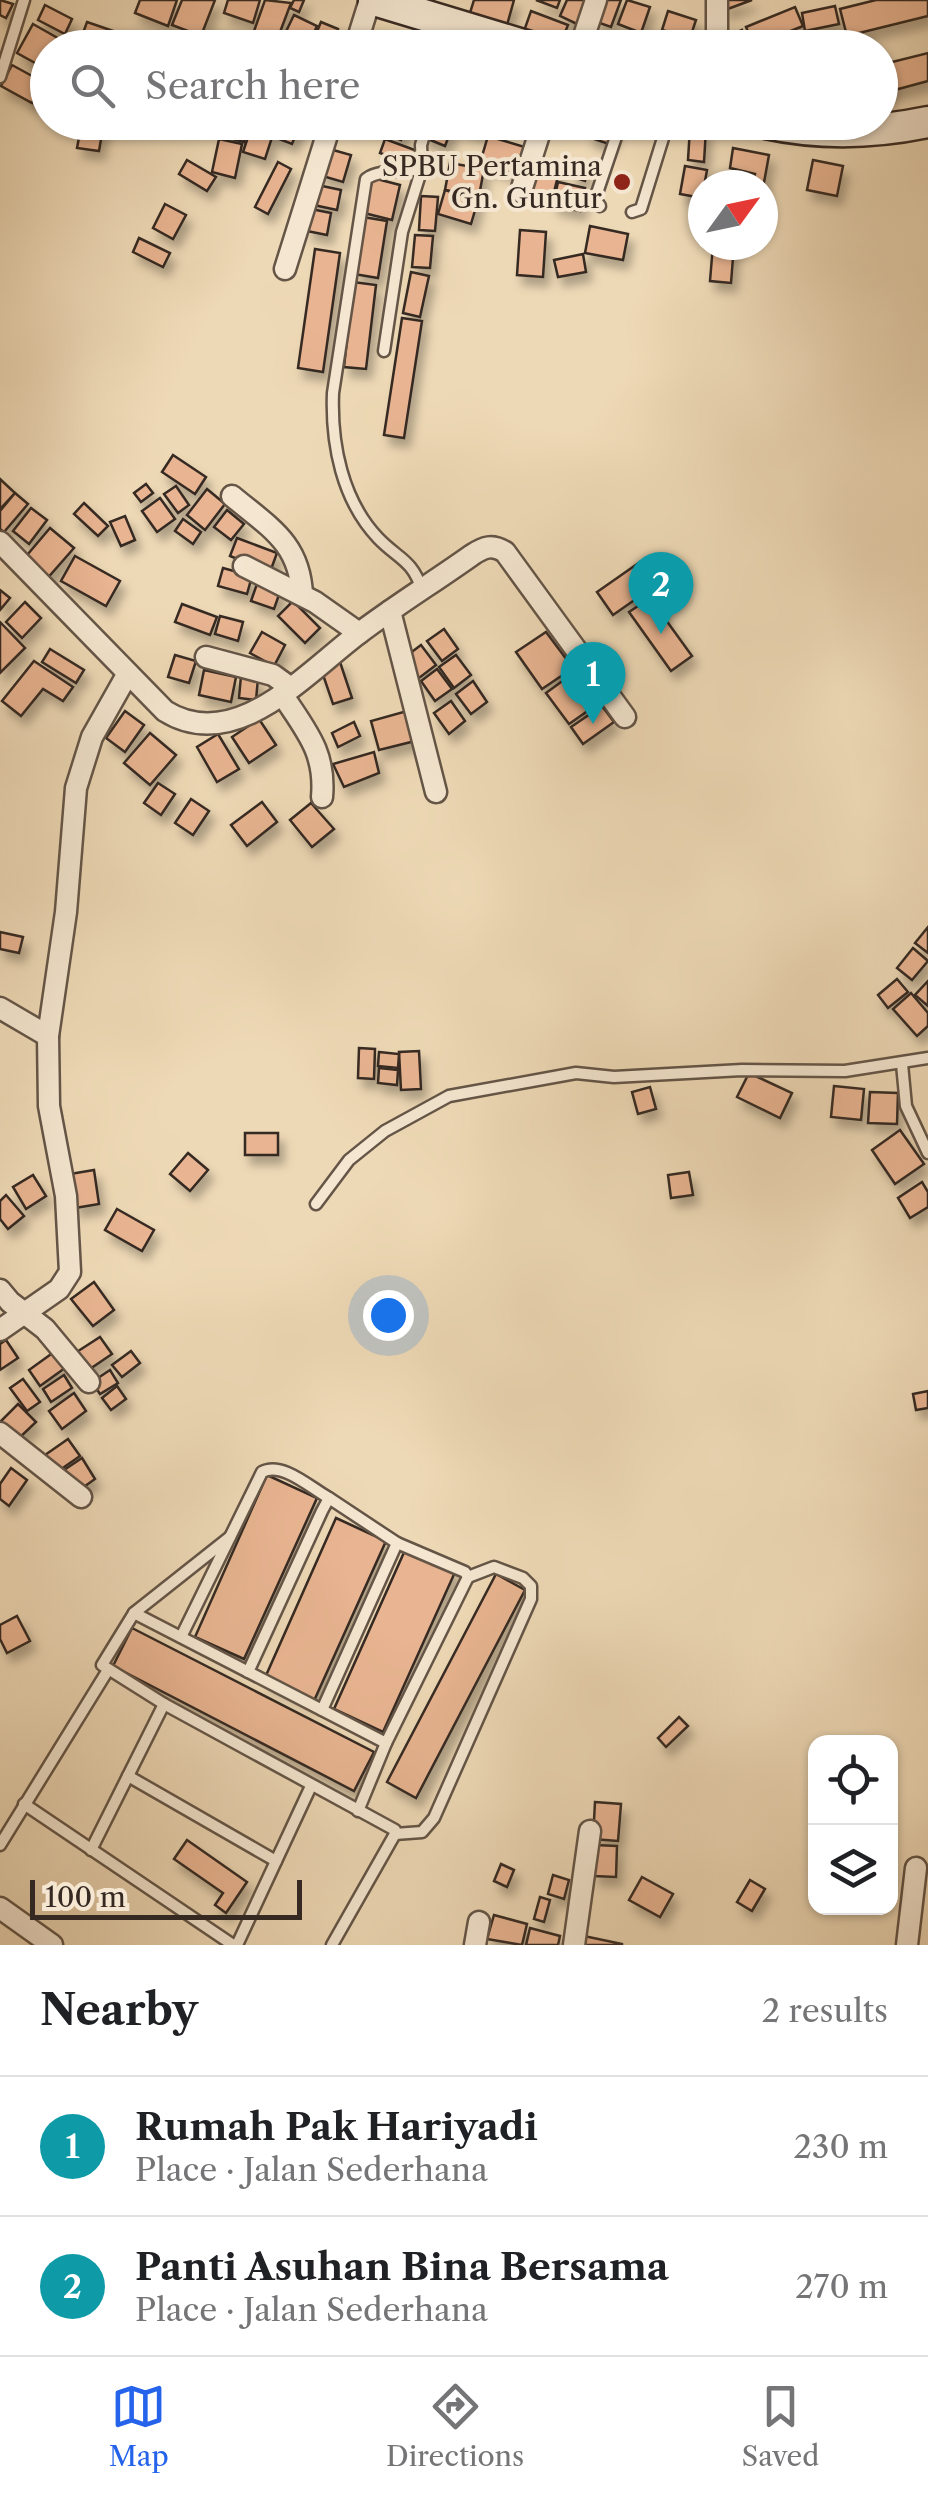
<!DOCTYPE html>
<meta charset="utf-8">
<style>
body{margin:0;font-family:"Libre Caslon Text",serif;background:#f6f6f6;color:#202124}
.controls{position:absolute;right:30px;bottom:30px;display:grid;overflow:hidden;border-radius:20px;box-shadow:0 2px 8px #0004}
.controls button{width:90px;height:90px;display:grid;place-items:center;padding:0;border:0;border-bottom:2px solid #e0e0e0;background:#fff;color:#202124;font:50px sans-serif}
.compass{position:absolute;left:688px;top:170px;width:90px;height:90px;border-radius:50%;background:#fff;box-shadow:0 2px 8px #0004;rotate:57deg}
.scale{position:absolute;left:30px;bottom:25px;width:272px;box-sizing:border-box;padding-left:10px;border:5px solid #362922;border-top:0;font-size:28px;line-height:35px;white-space:nowrap;color:#362922;-webkit-text-stroke:8px #f4e6d0;paint-order:stroke}
.you{position:absolute;left:388px;top:1315px;width:35px;height:35px;margin:-25px;border:8px solid #fff;border-radius:50%;background:#1a73e8;box-shadow:0 0 0 15px #1a73e833}
.badge{display:grid;place-items:center;width:65px;height:65px;border-radius:50%;background:#2563eb;color:#fff;font-size:32px;font-weight:700}
.pin{position:absolute;translate:-50% -82px;filter:drop-shadow(0 2px 5px #0008)}
.pin::after{content:'';position:absolute;top:52px;width:35px;height:30px;background:inherit;clip-path:polygon(0 0,100% 0,50% 100%)}
.list{margin:0;padding:0;list-style:none}
h2{display:flex;justify-content:space-between;align-items:center;height:130px;margin:0;padding:0 40px;font-size:42px}
h2 small{font-size:32px;font-weight:400;color:#757577}
.list li{display:grid;grid-template-columns:65px 1fr auto;gap:30px;align-items:center;box-sizing:border-box;height:140px;padding:0 40px;border-top:2px solid #e0e0e0}
.list b{display:block;font-size:38px;white-space:nowrap}
.list p{margin:0;font-size:32px;white-space:nowrap;color:#757577}
.list em{font-size:32px;font-style:normal;color:#757577}
.icon{flex:none;width:55px;height:55px;fill:none;stroke:currentColor;stroke-width:2;stroke-linecap:round;stroke-linejoin:round}
.map{position:relative;flex:none;width:928px;height:1945px;overflow:hidden}
.search{position:absolute;background:#fff;box-shadow:0 2px 8px #0004;left:30px;right:30px;top:30px;height:110px;display:flex;align-items:center;gap:25px;box-sizing:border-box;padding:0 35px;border-radius:55px;color:#757577;font-size:38px}
.sheet{height:410px;background:#fff}
nav{display:flex;justify-content:space-around;align-items:center;box-sizing:border-box;height:140px;border-top:2px solid #e0e0e0;background:#fff;font-size:28px;color:#757577}
nav a{display:grid;justify-items:center;gap:5px}
nav .on{color:#2563eb}
.map>svg:first-child{display:block}
.building{fill:#e8b491;stroke:#362922;stroke-width:2.5;filter:url(#shadow)}
.lines{fill:none;stroke-linecap:round;stroke-linejoin:round}
.service-casing{stroke:#645547;stroke-width:15}
.minor-casing{stroke:#645547;stroke-width:25}
.secondary-casing{stroke:#362922;stroke-width:35}
.service{stroke:#f4e6d0;stroke-width:10}
.minor{stroke:#f4e6d0;stroke-width:20}
.secondary{stroke:#f4e6d0;stroke-width:30}
.poi-dot{fill:#8f2418;stroke:#f4e6d0;stroke-width:4}
.labels{text-anchor:middle;dominant-baseline:central;stroke-width:8;stroke-linejoin:round;paint-order:stroke}
.poi-label{font-size:28px;fill:#362922;stroke:#f4e6d0;text-anchor:end}
</style>
<div class="map">
<svg width="928" height="1945" viewBox="0 0 928 1945">
<defs>
<filter id="shadow"><feDropShadow dx="5.5" dy="9" stdDeviation="5" flood-color="#0004"/></filter>
</defs>
<rect width="100%" height="100%" fill="#eed9b6"/>
<filter id="stains"><feTurbulence type="fractalNoise" baseFrequency=".002" numOctaves="4"/><feColorMatrix values="0 0 0 0 .2 0 0 0 0 .09 0 0 0 0 .02 0 0 0 .5 -.17"/></filter>
<radialGradient id="worn" r=".72"><stop offset=".6" stop-color="#630" stop-opacity="0"/><stop offset="1" stop-color="#630" stop-opacity=".3"/></radialGradient>
<g class="building">
<path d="M0,0L13,4L6,18L0,15Z"/>
<path d="M140,0H177L168,26L135,13Z"/>
<path d="M182,0H215L201,36L172,25Z"/>
<path d="M228,0H260L253,23L224,13Z"/>
<path d="M265,0L291,3L274,48H248Z"/>
<path d="M294,0H304L299,12L290,8Z"/>
<path d="M474,0H514L507,25L470,13Z"/>
<path d="M536,0H560L557,8Z"/>
<path d="M567,0H587L577,24L560,16Z"/>
<path d="M602,0H621L611,27L594,21Z"/>
<path d="M627,0L650,7L641,33L618,24Z"/>
<path d="M722,0H752L725,10Z"/>
<path d="M876,0H928V16L847,36L840,9Z"/>
<path d="M45,5L72,19L65,34L38,20Z"/>
<path d="M835,6L839,24L805,31L802,13Z"/>
<path d="M795,7L803,26L754,46L746,27Z"/>
<path d="M531,11L568,25L560,45L524,31Z"/>
<path d="M668,11L696,20L690,38L662,30Z"/>
<path d="M294,15L317,26L307,48H278Z"/>
<path d="M87,22L122,34L117,48H90L79,44Z"/>
<path d="M321,22L338,29L331,48H310Z"/>
<path d="M33,24L70,45L48,48V70L17,53Z"/>
<path d="M742,30L749,45L745,48H740L733,34Z"/>
<path d="M367,36L389,46V48H362Z"/>
<path d="M626,36L646,45L645,48H621Z"/>
<path d="M664,36L686,42L685,48H661Z"/>
<path d="M837,36L841,48H821L819,42Z"/>
<path d="M928,53V81L880,94V65Z"/>
<path d="M12,65L43,82L32,103L1,86Z"/>
<path d="M82,122H104L99,151L77,148Z"/>
<path d="M224,122H248L244,142L221,136Z"/>
<path d="M253,122H277L265,159L243,152Z"/>
<path d="M280,122H301L292,144L274,137Z"/>
<path d="M391,122H407L401,140L387,134Z"/>
<path d="M429,122L452,128L445,146L423,137Z"/>
<path d="M463,122H485L482,133L461,127Z"/>
<path d="M593,122H616L609,144L588,137Z"/>
<path d="M690,128L706,129L704,162L688,160Z"/>
<path d="M488,136L528,148L520,176L480,163Z"/>
<path d="M219,139L242,144L235,178L212,172Z"/>
<path d="M385,139L420,152L415,166L380,153Z"/>
<path d="M326,148L351,155L343,182L319,175Z"/>
<path d="M733,148L769,155L763,188L753,185L755,174L730,168Z"/>
<path d="M187,160L216,177L207,191L179,174Z"/>
<path d="M813,160L843,166L837,196L807,190Z"/>
<path d="M536,161L560,168L553,196L528,189Z"/>
<path d="M278,162L291,169L268,214L255,207Z"/>
<path d="M450,163L484,169L479,196L445,190Z"/>
<path d="M574,164L588,168L585,181L570,176Z"/>
<path d="M685,166L707,170L702,198L680,194Z"/>
<path d="M373,178L400,185L392,220L364,213Z"/>
<path d="M558,182L585,188L580,211L553,205Z"/>
<path d="M313,184L341,190L337,210L309,204Z"/>
<path d="M445,190L478,200L471,224L438,214Z"/>
<path d="M421,196L438,197L435,231L419,230Z"/>
<path d="M165,204L186,215L173,239L153,228Z"/>
<path d="M311,209L331,213L327,235L307,231Z"/>
<path d="M363,217L387,221L378,278L354,274Z"/>
<path d="M590,226L628,234L623,260L585,253Z"/>
<path d="M520,230L546,232L543,277L517,275Z"/>
<path d="M415,235L433,236L430,268L412,267Z"/>
<path d="M139,238L170,253L163,267L133,252Z"/>
<path d="M713,245H734L731,283L710,281Z"/>
<path d="M315,249L340,253L323,372L298,368Z"/>
<path d="M583,254L586,272L558,277L554,260Z"/>
<path d="M411,272L429,276L420,317L403,313Z"/>
<path d="M353,282L376,285L366,369L344,367Z"/>
<path d="M402,318L422,321L404,438L384,435Z"/>
<path d="M173,455L206,477L195,494L162,472Z"/>
<path d="M0,479L15,493L1,508L0,507Z"/>
<path d="M146,484L153,493L141,502L134,493Z"/>
<path d="M176,486L189,505L178,513L164,494Z"/>
<path d="M207,489L225,504L205,530L187,515Z"/>
<path d="M15,493L28,504L4,532L0,529V511Z"/>
<path d="M160,498L175,519L157,532L142,511Z"/>
<path d="M84,503L108,526L98,536L74,514Z"/>
<path d="M31,508L47,520L29,544L13,531Z"/>
<path d="M227,510L244,524L231,540L214,527Z"/>
<path d="M125,516L135,540L121,546L110,522Z"/>
<path d="M183,519L201,532L193,544L175,531Z"/>
<path d="M50,528L74,548L45,581L22,561Z"/>
<path d="M237,538L277,553L270,572L230,556Z"/>
<path d="M75,556L120,581L106,606L61,581Z"/>
<path d="M640,562L656,585L613,615L597,592Z"/>
<path d="M223,568L252,576L247,594L218,586Z"/>
<path d="M258,581L281,589L274,609L251,601Z"/>
<path d="M0,590L10,598L0,610Z"/>
<path d="M650,598L692,656L671,671L629,612Z"/>
<path d="M293,601L320,628L305,643L278,616Z"/>
<path d="M25,602L41,618L22,638L6,622Z"/>
<path d="M182,604L217,617L210,635L175,622Z"/>
<path d="M220,616L243,622L238,641L215,634Z"/>
<path d="M0,622L25,648L0,673Z"/>
<path d="M444,629L458,649L442,661L427,641Z"/>
<path d="M262,632L285,645L274,666L250,653Z"/>
<path d="M546,632L573,668L542,689L516,652Z"/>
<path d="M421,645L436,665L419,678L405,657Z"/>
<path d="M50,649L84,670L76,683L42,662Z"/>
<path d="M175,655L196,661L189,683L168,677Z"/>
<path d="M456,655L471,675L454,688L439,667Z"/>
<path d="M339,659L352,698L333,704L320,666Z"/>
<path d="M34,661L73,687L63,701L43,689L21,716L2,701Z"/>
<path d="M437,669L452,689L435,701L421,681Z"/>
<path d="M204,670L236,677L231,702L199,695Z"/>
<path d="M576,671L599,703L569,724L546,693Z"/>
<path d="M241,676L258,678L256,700L239,698Z"/>
<path d="M473,681L487,702L471,714L456,694Z"/>
<path d="M451,701L465,721L449,734L434,713Z"/>
<path d="M602,706L614,722L583,744L571,727Z"/>
<path d="M125,711L144,725L125,752L106,738Z"/>
<path d="M407,711L415,741L379,750L371,721Z"/>
<path d="M259,719L276,745L249,763L232,737Z"/>
<path d="M354,722L360,736L338,747L332,733Z"/>
<path d="M150,733L176,755L150,785L124,763Z"/>
<path d="M218,734L239,769L217,782L197,747Z"/>
<path d="M374,752L379,773L344,787L333,764Z"/>
<path d="M158,783L175,794L161,815L144,803Z"/>
<path d="M191,799L209,811L193,835L175,823Z"/>
<path d="M262,802L277,822L247,846L231,825Z"/>
<path d="M311,803L334,829L312,847L290,820Z"/>
<path d="M928,927V953L915,943Z"/>
<path d="M0,932L23,937L19,953L0,949Z"/>
<path d="M913,948L928,961L912,980L897,968Z"/>
<path d="M897,979L908,992L888,1008L878,995Z"/>
<path d="M928,981V1006L915,995Z"/>
<path d="M911,993L928,1013V1026L917,1036L893,1009Z"/>
<path d="M359,1048L375,1049L374,1079L358,1078Z"/>
<path d="M419,1051L421,1089L401,1090L399,1052Z"/>
<path d="M379,1052L399,1054L398,1068L378,1066Z"/>
<path d="M379,1068L398,1070L397,1085L378,1083Z"/>
<path d="M749,1073L792,1093L780,1118L737,1097Z"/>
<path d="M834,1086L864,1089L861,1120L831,1117Z"/>
<path d="M650,1087L656,1109L638,1114L632,1092Z"/>
<path d="M870,1092L898,1093L897,1124L868,1123Z"/>
<path d="M900,1130L924,1164L895,1184L872,1150Z"/>
<rect x="245" y="1133" width="33" height="22"/>
<path d="M188,1153L208,1170L190,1191L170,1174Z"/>
<path d="M94,1170L99,1204L75,1208L70,1174Z"/>
<path d="M689,1172L693,1195L671,1198L668,1175Z"/>
<path d="M33,1175L46,1196L26,1209L13,1187Z"/>
<path d="M922,1182L928,1192V1207L910,1218L898,1198Z"/>
<path d="M6,1195L24,1216L8,1229L0,1219V1201Z"/>
<path d="M117,1209L154,1230L142,1251L105,1230Z"/>
<path d="M94,1282L114,1310L93,1326L71,1299Z"/>
<path d="M100,1337L112,1354L84,1373L72,1355Z"/>
<path d="M6,1340L18,1358L0,1370V1344Z"/>
<path d="M131,1351L140,1363L122,1377L112,1365Z"/>
<path d="M54,1352L65,1368L40,1386L29,1370Z"/>
<path d="M110,1370L118,1383L100,1394L92,1382Z"/>
<path d="M64,1375L72,1388L51,1402L43,1389Z"/>
<path d="M23,1379L40,1402L27,1411L10,1388Z"/>
<path d="M117,1386L126,1399L111,1410L102,1398Z"/>
<path d="M928,1391V1408L916,1410L913,1394Z"/>
<path d="M74,1393L86,1411L62,1429L49,1411Z"/>
<path d="M18,1404L36,1422L15,1442L0,1427V1422Z"/>
<path d="M68,1439L80,1456L57,1472L45,1455Z"/>
<path d="M82,1458L95,1479L78,1491L64,1470Z"/>
<path d="M11,1468L27,1480L9,1506L0,1499V1484Z"/>
<path d="M267,1475L317,1498L244,1659L195,1637Z"/>
<path d="M336,1518L386,1541L313,1703L264,1680Z"/>
<path d="M406,1548L456,1570L383,1732L334,1709Z"/>
<path d="M496,1574L525,1590L416,1798L387,1782Z"/>
<path d="M17,1616L30,1641L7,1653L0,1639V1625Z"/>
<path d="M132,1628L374,1752L354,1791L113,1666Z"/>
<path d="M679,1717L688,1726L666,1747L658,1738Z"/>
<path d="M595,1802L621,1804L618,1841L593,1839Z"/>
<path d="M187,1840L247,1882L226,1913L215,1905L223,1893L174,1859Z"/>
<path d="M595,1845L617,1846L616,1877L594,1876Z"/>
<path d="M501,1864L514,1870L507,1887L494,1881Z"/>
<path d="M553,1875L569,1880L564,1899L548,1894Z"/>
<path d="M642,1877L673,1894L660,1917L629,1900Z"/>
<path d="M750,1880L765,1889L752,1911L737,1902Z"/>
<path d="M540,1897L550,1900L544,1922L534,1919Z"/>
<path d="M494,1915L527,1924L522,1945L487,1939Z"/>
<path d="M530,1928L560,1936L558,1945H526Z"/>
<path d="M584,1936L622,1944V1945H582Z"/>
</g>
<g class="lines">
<defs>
<g id="service">
<path d="M0,77L24,0"/>
<path d="M600,206L595,199L621,122"/>
<path d="M632,212L641,209L668,122"/>
<path d="M384,351L402,232L422,168"/>
<path d="M422,590C412,559 398,559 378,538C342,500 331,444 333,393L366,179C381,168 404,174 422,168L421,145L428,122"/>
<path d="M902,1064L906,1106L928,1153"/>
<path d="M316,1204L349,1160L385,1131L449,1096L576,1073L614,1077L742,1070L845,1071L928,1058"/>
<path d="M230,1537L134,1613L102,1665L164,1704L395,1830V1834L332,1945"/>
<path d="M134,1613L386,1743"/>
<path d="M181,1637L262,1472C282,1461 311,1488 329,1498"/>
<path d="M248,1672L322,1511L329,1498L332,1500L397,1543L322,1710"/>
<path d="M128,1776L276,1861"/>
<path d="M24,1804L233,1945"/>
<path d="M358,1811L386,1743L468,1577L465,1572L397,1543"/>
<path d="M395,1834L422,1832L434,1818L531,1599V1586L523,1578L494,1567L468,1577"/>
<path d="M0,1845L108,1670"/>
<path d="M91,1850L164,1704"/>
<path d="M237,1945L311,1786"/>
</g>
<g id="minor">
<path d="M355,48L370,0"/>
<path d="M580,48L596,0"/>
<path d="M714,48L717,36V0"/>
<path d="M521,191L543,122"/>
<path d="M285,269L331,122"/>
<path d="M232,496C269,527 300,543 302,595"/>
<path d="M0,542L165,711C235,755 306,673 358,634C395,606 434,582 472,555C484,547 492,544 505,552L625,717"/>
<path d="M244,566L315,602L359,633"/>
<path d="M390,611L436,792"/>
<path d="M206,657L273,675L291,688"/>
<path d="M282,694C306,731 326,752 322,797"/>
<path d="M0,1008L48,1036"/>
<path d="M0,1290L10,1302L45,1329L89,1382"/>
<path d="M0,1330L59,1289L70,1272L66,1196L49,1106L48,1036L66,912L76,788L92,737L127,675"/>
<path d="M0,1433L81,1497"/>
<path d="M0,1908L52,1945"/>
<path d="M475,1945L479,1922"/>
<path d="M574,1945L590,1831"/>
<path d="M907,1945L916,1868"/>
</g>
<g id="secondary">
<path d="M374,0L533,48"/>
<path d="M761,122C818,135 871,134 928,122"/>
</g>
</defs>
<use href="#service" class="service-casing"/>
<use href="#minor" class="minor-casing"/>
<use href="#secondary" class="secondary-casing"/>
<use href="#service" class="service"/>
<use href="#minor" class="minor"/>
<use href="#secondary" class="secondary"/>
</g>
<circle class="poi-dot" cx="622" cy="182" r="10"/>
<g class="labels">
<g class="poi-label">
<text x="602" y="166">SPBU Pertamina<tspan x="602" dy="32">Gn. Guntur</tspan></text>
</g>
</g>
<rect width="100%" height="100%" filter="url(#stains)"/>
<rect width="100%" height="100%" fill="url(#worn)"/>
</svg>
<div class="controls">
<button><svg class="icon" aria-label="locate" viewBox="0 0 24 24"><circle cx="12" cy="12" r="6"/><path d="M12 2v4M12 18v4M2 12h4M18 12h4"/></svg></button>
<button><svg class="icon" aria-label="layers" viewBox="0 0 24 24"><path d="M12 4l9 5-9 5-9-5zM3 14l9 5 9-5"/></svg></button>
</div>
<svg class="compass" viewBox="-18 -18 36 36"><path d="M0-13l5 13h-10z" fill="#e53935"/><path d="M0 13l5-13h-10z" fill="#757577"/></svg>
<div class="scale">100 m</div>
<div class="you"></div>
<div class="pin badge" style="left:593px;top:724px;background:#0f9aa8">1</div>
<div class="pin badge" style="left:661px;top:634px;background:#0f9aa8">2</div>
<div class="search"><svg class="icon" aria-label="search" viewBox="0 0 24 24"><circle cx="10" cy="10" r="6"/><path d="M15 15l6 6"/></svg>Search here</div>
</div>
<section class="sheet">
<h2>Nearby<small>2 results</small></h2>
<ul class="list">
<li><span class="badge" style="background:#0f9aa8">1</span><div><b>Rumah Pak Hariyadi</b><p>Place · Jalan Sederhana</p></div><em>230 m</em></li>
<li><span class="badge" style="background:#0f9aa8">2</span><div><b>Panti Asuhan Bina Bersama</b><p>Place · Jalan Sederhana</p></div><em>270 m</em></li>
</ul>
</section>
<nav>
<a class="on"><svg class="icon" aria-label="map" viewBox="0 0 24 24"><path d="M3 6l6-2 6 2 6-2v14l-6 2-6-2-6 2zM9 4v14M15 6v14"/></svg>Map</a>
<a><svg class="icon" aria-label="directions" viewBox="0 0 24 24"><path d="M12 3l9 9-9 9-9-9zM9 14v-3h6M13 9l2 2-2 2"/></svg>Directions</a>
<a><svg class="icon" aria-label="saved" viewBox="0 0 24 24"><path d="M7 4h10v16l-5-4-5 4z"/></svg>Saved</a>
</nav>
